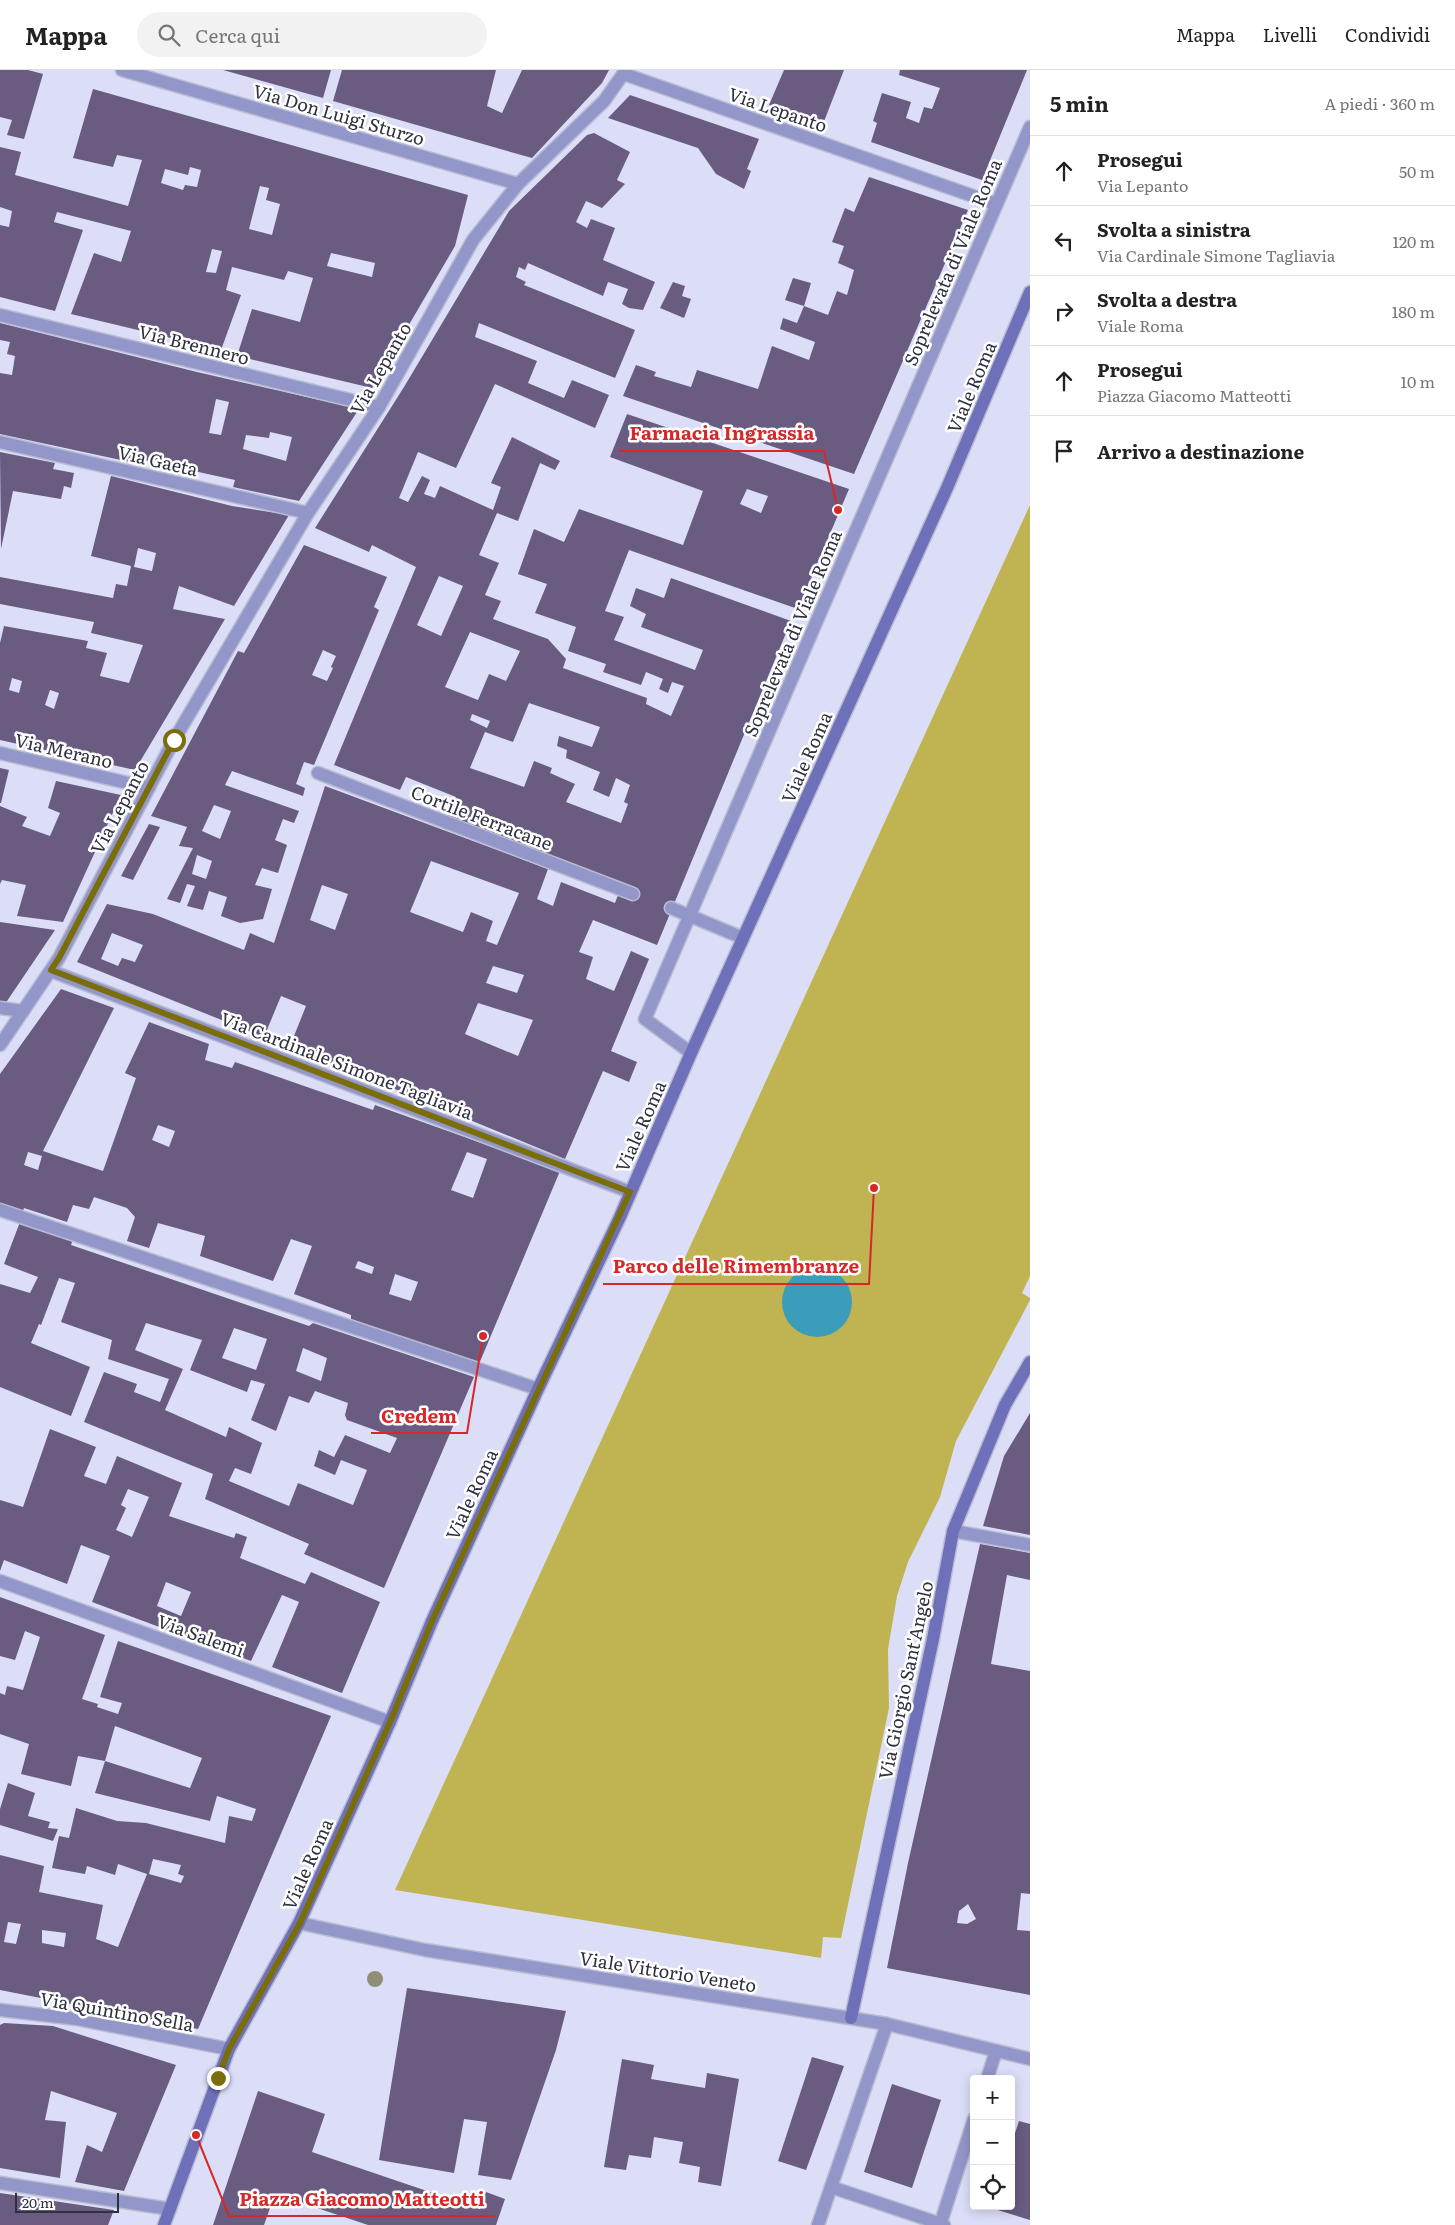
<!DOCTYPE html>
<html lang="it">
<meta charset="utf-8">
<style>
body{margin:0;font-family:Literata,serif;background:#f2f2f2;color:#222}
.controls{position:absolute;right:15px;bottom:15px;display:grid;overflow:hidden;border-radius:5px;box-shadow:0 2px 12px #0003}
.controls button{width:45px;height:45px;display:grid;place-items:center;padding:0;border:0;border-bottom:1px solid #e0e0e0;background:#fff;color:#222;font:25px sans-serif}
.scale{position:absolute;left:15px;bottom:12px;width:104px;box-sizing:border-box;padding-left:5px;border:2px solid #2f3040;border-top:0;font-size:14px;line-height:18px;white-space:nowrap;color:#2f3040;-webkit-text-stroke:4px #fff;paint-order:stroke}
.stop{position:absolute;width:15px;height:15px;margin:-11px;border:4px solid #7a6e0b;border-radius:50%;background:#fff}
.stop.end{background:#7a6e0b;border-color:#fff;box-shadow:0 1px 5px #0008}
.list{margin:0;padding:0;list-style:none}
h2{display:flex;justify-content:space-between;align-items:center;height:65px;margin:0;padding:0 20px;font-size:21px}
h2 small{font-size:16px;font-weight:400;color:#767676}
.list li{display:grid;grid-template-columns:32px 1fr auto;gap:15px;align-items:center;box-sizing:border-box;height:70px;padding:0 20px;border-top:1px solid #e0e0e0}
.list b{display:block;font-size:19px;white-space:nowrap}
.list p{margin:0;font-size:16px;white-space:nowrap;color:#767676}
.list em{font-size:16px;font-style:normal;color:#767676}
.icon{flex:none;width:28px;height:28px;fill:none;stroke:currentColor;stroke-width:2;stroke-linecap:round;stroke-linejoin:round}
.map{position:relative;flex:none;width:1030px;height:2155px;overflow:hidden}
header{display:flex;align-items:center;gap:30px;box-sizing:border-box;height:70px;padding:0 25px;background:#fff;border-bottom:1px solid #e0e0e0}
header strong{font-size:24px}
nav{display:flex;gap:28px;margin-inline-start:auto;font-size:18px}
.search{width:350px;height:45px;background:#f2f2f2;display:flex;align-items:center;gap:12px;box-sizing:border-box;padding:0 18px;border-radius:28px;color:#767676;font-size:19px}
main{display:flex}
aside{flex:1;background:#fff}
.map>svg:first-child{display:block}
.green{fill:#c0b351}
.water{fill:#3b9dba}
.building{fill:#695c80;fill-rule:evenodd}
.lines{fill:none;stroke-linecap:round;stroke-linejoin:round}
.lane-casing{stroke:#b9bbd3;stroke-width:15}
.street-casing{stroke:#b9bbd3;stroke-width:15}
.secondary-casing{stroke:#b9bbd3;stroke-width:15}
.lane{stroke:#9396c9;stroke-width:12}
.street{stroke:#9396c9;stroke-width:12}
.secondary{stroke:#6f70ba;stroke-width:12}
.tree{fill:#918e77}
.route{stroke:#7a6e0b;stroke-width:6}
.labels{text-anchor:middle;dominant-baseline:central;stroke-width:5;stroke-linejoin:round;paint-order:stroke}
.street-label{font-size:18px;fill:#2f3040;stroke:#fff}
.leader{fill:none;stroke:#d62828;stroke-width:2}
.callout-dot{fill:#d62828;stroke:#fff;stroke-width:2}
.callout-label{font-size:19px;text-anchor:middle;font-weight:bold;fill:#d62828;stroke:#fff;stroke-width:5;stroke-linejoin:round;paint-order:stroke}
</style>
<header>
<strong>Mappa</strong>
<div class="search"><svg class="icon" aria-label="search" viewBox="0 0 24 24"><circle cx="10" cy="10" r="6"/><path d="M15 15l6 6"/></svg>Cerca qui</div>
<nav><a>Mappa</a><a>Livelli</a><a>Condividi</a></nav>
</header>
<main>
<div class="map">
<svg width="1030" height="2155" viewBox="0 0 1030 2155">
<rect width="100%" height="100%" fill="#dcdef8"/>
<path class="green" d="M1030,435V1206L1022,1223L1030,1228V1230L956,1371L940,1427L908,1492L897,1526L888,1579L889,1638L841,1868L823,1867L821,1888L395,1820Z"/>
<circle class="water" cx="817" cy="1232" r="35"/>
<g class="building">
<path d="M0,0H28L43,4L24,69L7,65L12,50L0,47Z"/>
<path d="M223,0H331L323,28Z"/>
<path d="M342,0H496L487,36L502,43L522,0H609L602,13L532,88L333,31Z"/>
<path d="M784,0H844L823,54L769,35Z"/>
<path d="M900,0H1027L982,110L871,72L877,53L873,51L882,23L911,32L906,48L919,53L924,37L932,39L940,18L899,5Z"/>
<path d="M93,19L468,125L455,176L372,318L237,286L252,239L300,252L313,208L288,201L284,210L232,197L226,220L241,225L221,280L71,244L94,183L121,192L131,161L57,142L54,152L83,160L55,241L0,227V155L9,157L12,141L0,137V77L21,82L15,105L128,136L142,90L117,85L113,97L73,88ZM190,97L201,100L197,117L185,115L183,120L161,113L165,99L188,105ZM260,116L269,118L266,130L280,134L272,165L249,159ZM212,179L222,181L216,203L206,202ZM331,183L375,193L372,207L327,196Z"/>
<path d="M630,25L759,69L747,99L751,101L744,119L716,104L698,78L608,48Z"/>
<path d="M594,63L630,82L617,110L625,114L602,138L586,131L576,152L587,158L591,149L615,158L603,190L655,212L643,240L629,238L622,234L628,219L608,212L603,226L528,193L525,200L519,197L516,207L526,212L524,215L635,260L615,308L479,253L475,267L537,291L528,313L564,328L572,310L609,325L595,358L495,314L456,398L418,382L399,428L408,432L422,406L430,410L424,424L435,428L440,416L493,440L501,417L491,413L512,367L560,391L555,400L540,393L518,451L497,443L479,485L499,493L485,525L501,531L493,549L548,569L566,589L563,598L647,628L646,634L671,646L684,616L672,612L668,623L659,619L663,609L646,602L641,615L603,602L606,594L568,581L576,557L535,543L547,514L518,504L534,459L564,472L579,439L683,475L703,421L610,387L627,344L849,419L798,539L629,480L605,541L624,547L614,570L695,600L703,580L641,557L646,544L630,536L636,518L664,528L671,508L791,551L657,875L593,850L579,882L593,887L586,909L614,921L631,881L649,889L611,981L637,992L629,1012L603,1001L565,1089L290,976L306,936L281,926L264,967L77,892L107,834L153,844L244,880L250,863L274,873L325,716L548,799L537,829L553,836L561,812L615,833L618,825L630,830L636,818L448,747L456,727L406,707L400,720L334,695L416,497L372,475L369,482L315,458L404,317L509,141L587,65ZM747,419L768,426L761,443L740,434ZM439,506L463,516L441,566L417,555ZM470,562L520,581L506,611L489,604L478,630L445,617ZM529,633L600,657L592,677L559,666L557,676L567,680L566,688L600,702L593,720L609,727L616,708L630,715L624,732L628,734L621,753L566,732L575,714L550,703L552,698L534,691L524,717L470,698L485,662L513,672ZM472,644L490,651L487,658L470,650ZM431,791L519,823L497,875L486,871L493,851L471,842L463,862L410,842ZM322,815L348,824L335,860L310,850ZM112,863L143,875L135,892L122,888L118,896L101,889ZM493,896L524,905L517,923L486,913ZM478,933L533,950L518,986L465,964Z"/>
<path d="M869,107L968,140L854,404L623,326L636,295L656,302L654,306L691,317L697,300L758,319L772,276L809,290L815,272L780,259L783,248L797,253L804,236L828,245L837,221L847,225L854,200L838,193L844,176L832,172L845,138L854,142Z"/>
<path d="M793,208L811,213L804,236L785,230Z"/>
<path d="M673,212L685,216L682,226L691,229L684,248L660,238Z"/>
<path d="M0,253L197,302L359,339L299,431L233,417L235,410L212,405L145,390L144,395L0,364V303L12,305L15,286L7,284L10,272L0,270ZM216,329L229,332L221,365L209,363ZM270,362L292,367L286,391L243,379L246,365L269,368Z"/>
<path d="M0,382L55,393L53,399L74,403L71,418L64,416L61,429L13,421L1,479Z"/>
<path d="M111,406L232,436L289,445L234,536L179,516L173,539L225,549L135,700L0,670V573L4,556L88,571L86,578L107,583L100,606L129,613L143,575L91,563L94,552L0,534V507L113,528L116,514L127,516L131,496L91,486ZM138,478L156,483L152,501L134,497ZM12,608L22,611L19,623L9,620ZM50,620L59,623L54,639L45,635Z"/>
<path d="M304,475L387,507L374,537L379,540L314,695L304,692L296,714L305,718L303,726L232,701L225,715L299,741L294,753L283,749L275,770L287,775L278,803L262,798L255,815L272,819L263,849L240,853L221,846L227,827L209,821L203,840L187,836L195,816L187,814L180,833L167,829L193,778L179,776L187,757L151,746L238,581L244,583ZM323,580L336,586L331,597L333,598L327,611L312,605ZM214,735L231,741L220,769L202,761ZM197,785L212,791L206,809L192,804Z"/>
<path d="M0,698L9,700L1,733H0Z"/>
<path d="M56,711L121,725L63,852L17,846L26,815L2,810L0,814V736L27,747L22,756L50,766L60,743L48,738Z"/>
<path d="M149,754L160,757L133,810L121,806Z"/>
<path d="M0,852L55,860L5,934H0Z"/>
<path d="M61,919L114,938L43,1081L103,1101L136,1008L125,1003L149,952L209,974L205,990L232,998L235,992L373,1040L375,1035L560,1101L479,1294L351,1249V1245L294,1224L312,1176L291,1169L273,1211L200,1186L205,1166L158,1153L149,1178L127,1171L135,1147L127,1138L94,1127L89,1139L73,1135L67,1152L24,1138L22,1144L0,1135V1004ZM158,1055L175,1061L169,1077L152,1070ZM28,1082L42,1086L38,1100L24,1095ZM467,1082L487,1089L473,1128L451,1120ZM358,1191L374,1197L372,1204L355,1198ZM395,1204L418,1212L411,1231L389,1224Z"/>
<path d="M20,1152L73,1169L71,1175L309,1256L313,1253L474,1307L384,1518L304,1484L309,1474L205,1429L213,1404L84,1352L104,1302L137,1314L134,1322L160,1332L169,1309L108,1289L112,1270L61,1252L75,1213L59,1208L41,1255L39,1254L31,1273L90,1297L71,1346L0,1317V1214L30,1223L38,1207L4,1194ZM146,1253L202,1270L190,1300L247,1322L251,1310L265,1314L251,1350L276,1361L289,1326L309,1333L315,1321L348,1333L345,1345L347,1350L397,1368L390,1383L345,1365L334,1387L319,1380L314,1396L335,1405L341,1390L367,1400L353,1435L298,1413L289,1436L229,1411L235,1398L251,1404L262,1373L229,1357L226,1367L165,1340L183,1299L135,1280ZM234,1258L267,1269L256,1300L222,1288ZM303,1278L327,1288L321,1311L296,1301Z"/>
<path d="M1030,1343V1465L983,1456L1004,1386Z"/>
<path d="M50,1359L96,1377L84,1406L106,1414L117,1386L182,1413L169,1446L234,1468L236,1463L247,1467L240,1488L305,1514L311,1502L380,1532L342,1623L272,1597L299,1532L282,1525L251,1591L92,1532L110,1486L81,1475L67,1514L4,1490L0,1501V1430L23,1437ZM128,1419L149,1427L132,1467L116,1460L126,1438L121,1435ZM166,1512L191,1522L181,1546L157,1536Z"/>
<path d="M980,1474L1030,1483V1510L1007,1505L991,1594L1030,1601V1824L1021,1823L1017,1860L1030,1861V1925L887,1898L908,1793ZM968,1834L976,1849L967,1854L957,1853L959,1841Z"/>
<path d="M0,1527L105,1565L82,1629L98,1634L97,1637L118,1644L122,1633L100,1627L118,1571L331,1646L198,1959L0,1920V1785L44,1796L39,1822L103,1835L96,1869L118,1877L147,1804L118,1794L115,1805L87,1796L85,1804L52,1798L59,1766L69,1768L76,1738L117,1751L146,1753L225,1773L229,1746L252,1751L256,1739L217,1726L210,1751L95,1723L105,1691L190,1718L202,1688L115,1656L105,1691L78,1686L71,1716L21,1704L29,1674L0,1664V1623L5,1625L7,1616L23,1620L40,1567L25,1561L15,1590L0,1586ZM153,1789L181,1795L178,1804L184,1806L181,1813L149,1804ZM8,1852L21,1854L16,1874L4,1872ZM42,1860L66,1863L64,1877L42,1873Z"/>
<path d="M8,1713L35,1723L28,1746L50,1752L48,1758L58,1759L53,1771L0,1755V1739Z"/>
<path d="M407,1918L566,1941L556,1980L511,2110L478,2105L487,2052L464,2049L454,2103L379,2090Z"/>
<path d="M4,1953L53,1956L176,1995L124,2121L75,2112L87,2075L102,2082L117,2043L51,2021L45,2050L66,2052L60,2108L0,2098V1955Z"/>
<path d="M812,1987L844,1996L806,2100L778,2091Z"/>
<path d="M622,1989L654,1995L651,2009L705,2018L707,2003L739,2009L721,2116L698,2112L700,2097L679,2093L683,2072L654,2067L651,2088L629,2085L626,2100L604,2097Z"/>
<path d="M892,2014L941,2030L912,2118L864,2102Z"/>
<path d="M258,2021L325,2044L312,2082L480,2139L486,2122L505,2129L496,2155H368L275,2124L264,2155H213Z"/>
<path d="M1019,2051L1030,2054V2150L988,2137L1011,2136V2075Z"/>
<path d="M0,2123L87,2136L114,2140L108,2155H0Z"/>
</g>
<g class="lines">
<defs>
<g id="lane">
<path d="M318,703L633,824"/>
<path d="M671,838L743,868"/>
<path d="M953,1461L1030,1475"/>
<path d="M0,2113L170,2139"/>
</g>
<g id="street">
<path d="M122,0L518,114"/>
<path d="M624,4L996,134"/>
<path d="M0,245L379,337"/>
<path d="M0,372L308,443"/>
<path d="M0,683L149,718"/>
<path d="M51,901L630,1122"/>
<path d="M0,938L23,941"/>
<path d="M0,975L59,888L174,670L308,443L379,337L473,170L518,114L604,31L626,0"/>
<path d="M691,983L645,949L1030,57"/>
<path d="M0,1140L538,1319"/>
<path d="M0,1511L390,1652"/>
<path d="M299,1853L425,1880L887,1954L1030,1989"/>
<path d="M0,1940L77,1949L229,1979"/>
<path d="M987,2009L996,1981"/>
<path d="M831,2117L944,2155"/>
<path d="M818,2155L887,1954"/>
<path d="M940,2155L974,2049"/>
</g>
<g id="secondary">
<path d="M851,1948L933,1569L953,1461L1005,1335L1030,1292"/>
<path d="M164,2155L229,1979L299,1853L390,1652L432,1551L538,1319L620,1147L691,983L947,418L1030,222"/>
</g>
</defs>
<use href="#lane" class="lane-casing"/>
<use href="#street" class="street-casing"/>
<use href="#secondary" class="secondary-casing"/>
<use href="#lane" class="lane"/>
<use href="#street" class="street"/>
<use href="#secondary" class="secondary"/>
</g>
<circle class="tree" cx="375" cy="1909" r="8"/>
<g class="lines">
<path class="route" d="M174,670L59,888L51,900L630,1122L432,1551L390,1652L300,1853L229,1979L218,2008"/>
</g>
<g class="labels">
<g class="street-label">
<text transform="translate(778 39) rotate(19)">Via Lepanto</text>
<text transform="translate(339 44) rotate(16)">Via Don Luigi Sturzo</text>
<text transform="translate(952 192) rotate(-67)">Soprelevata di Viale Roma</text>
<text transform="translate(194 274) rotate(14)">Via Brennero</text>
<text transform="translate(380 298) rotate(-60)">Via Lepanto</text>
<text transform="translate(971 317) rotate(-67)">Viale Roma</text>
<text transform="translate(158 390) rotate(13)">Via Gaeta</text>
<text transform="translate(792 563) rotate(-67)">Soprelevata di Viale Roma</text>
<text transform="translate(64 680) rotate(13)">Via Merano</text>
<text transform="translate(806 687) rotate(-66)">Viale Roma</text>
<text transform="translate(119 737) rotate(-62)">Via Lepanto</text>
<text transform="translate(482 747) rotate(21)">Cortile Ferracane</text>
<text transform="translate(347 995) rotate(21)">Via Cardinale Simone Tagliavia</text>
<text transform="translate(640 1056) rotate(-66)">Viale Roma</text>
<text transform="translate(471 1424) rotate(-65)">Viale Roma</text>
<text transform="translate(201 1565) rotate(20)">Via Salemi</text>
<text transform="translate(905 1610) rotate(-78)">Via Giorgio Sant'Angelo</text>
<text transform="translate(307 1794) rotate(-66)">Viale Roma</text>
<text transform="translate(668 1901) rotate(9)">Viale Vittorio Veneto</text>
<text transform="translate(117 1941) rotate(10)">Via Quintino Sella</text>
</g>
</g>
<path class="leader" d="M838 440L824 381H619M874 1118L869 1214H603M483 1266L467 1363H371M196 2065L229 2146H495"/>
<g class="callout-dot">
<circle cx="838" cy="440" r="5"/>
<circle cx="874" cy="1118" r="5"/>
<circle cx="483" cy="1266" r="5"/>
<circle cx="196" cy="2065" r="5"/>
</g>
<g class="callout-label">
<text x="722" y="370">Farmacia Ingrassia</text>
<text x="736" y="1203">Parco delle Rimembranze</text>
<text x="419" y="1353">Credem</text>
<text x="362" y="2136">Piazza Giacomo Matteotti</text>
</g>
</svg>
<div class="controls">
<button>+</button>
<button>−</button>
<button><svg class="icon" aria-label="locate" viewBox="0 0 24 24"><circle cx="12" cy="12" r="6"/><path d="M12 2v4M12 18v4M2 12h4M18 12h4"/></svg></button>
</div>
<div class="scale">20 m</div>
<div class="stop" style="left:174px;top:670px"></div>
<div class="stop end" style="left:218px;top:2008px"></div>
</div>
<aside>
<h2>5 min<small>A piedi · 360 m</small></h2>
<ul class="list">
<li><svg class="icon" aria-label="ahead" viewBox="0 0 24 24"><path d="M12 20V5M6 11l6-6 6 6"/></svg><div><b>Prosegui</b><p>Via Lepanto</p></div><em>50 m</em></li>
<li><svg class="icon" aria-label="left" viewBox="0 0 24 24"><path d="M17 20v-9H6M10 6l-5 5 5 5"/></svg><div><b>Svolta a sinistra</b><p>Via Cardinale Simone Tagliavia</p></div><em>120 m</em></li>
<li><svg class="icon" aria-label="right" viewBox="0 0 24 24"><path d="M7 20v-9h11M14 6l5 5-5 5"/></svg><div><b>Svolta a destra</b><p>Viale Roma</p></div><em>180 m</em></li>
<li><svg class="icon" aria-label="ahead" viewBox="0 0 24 24"><path d="M12 20V5M6 11l6-6 6 6"/></svg><div><b>Prosegui</b><p>Piazza Giacomo Matteotti</p></div><em>10 m</em></li>
<li><svg class="icon" aria-label="arrive" viewBox="0 0 24 24"><path d="M6 21V4h12l-3 4 3 4H6"/></svg><div><b>Arrivo a destinazione</b></div></li>
</ul>
</aside>
</main>
